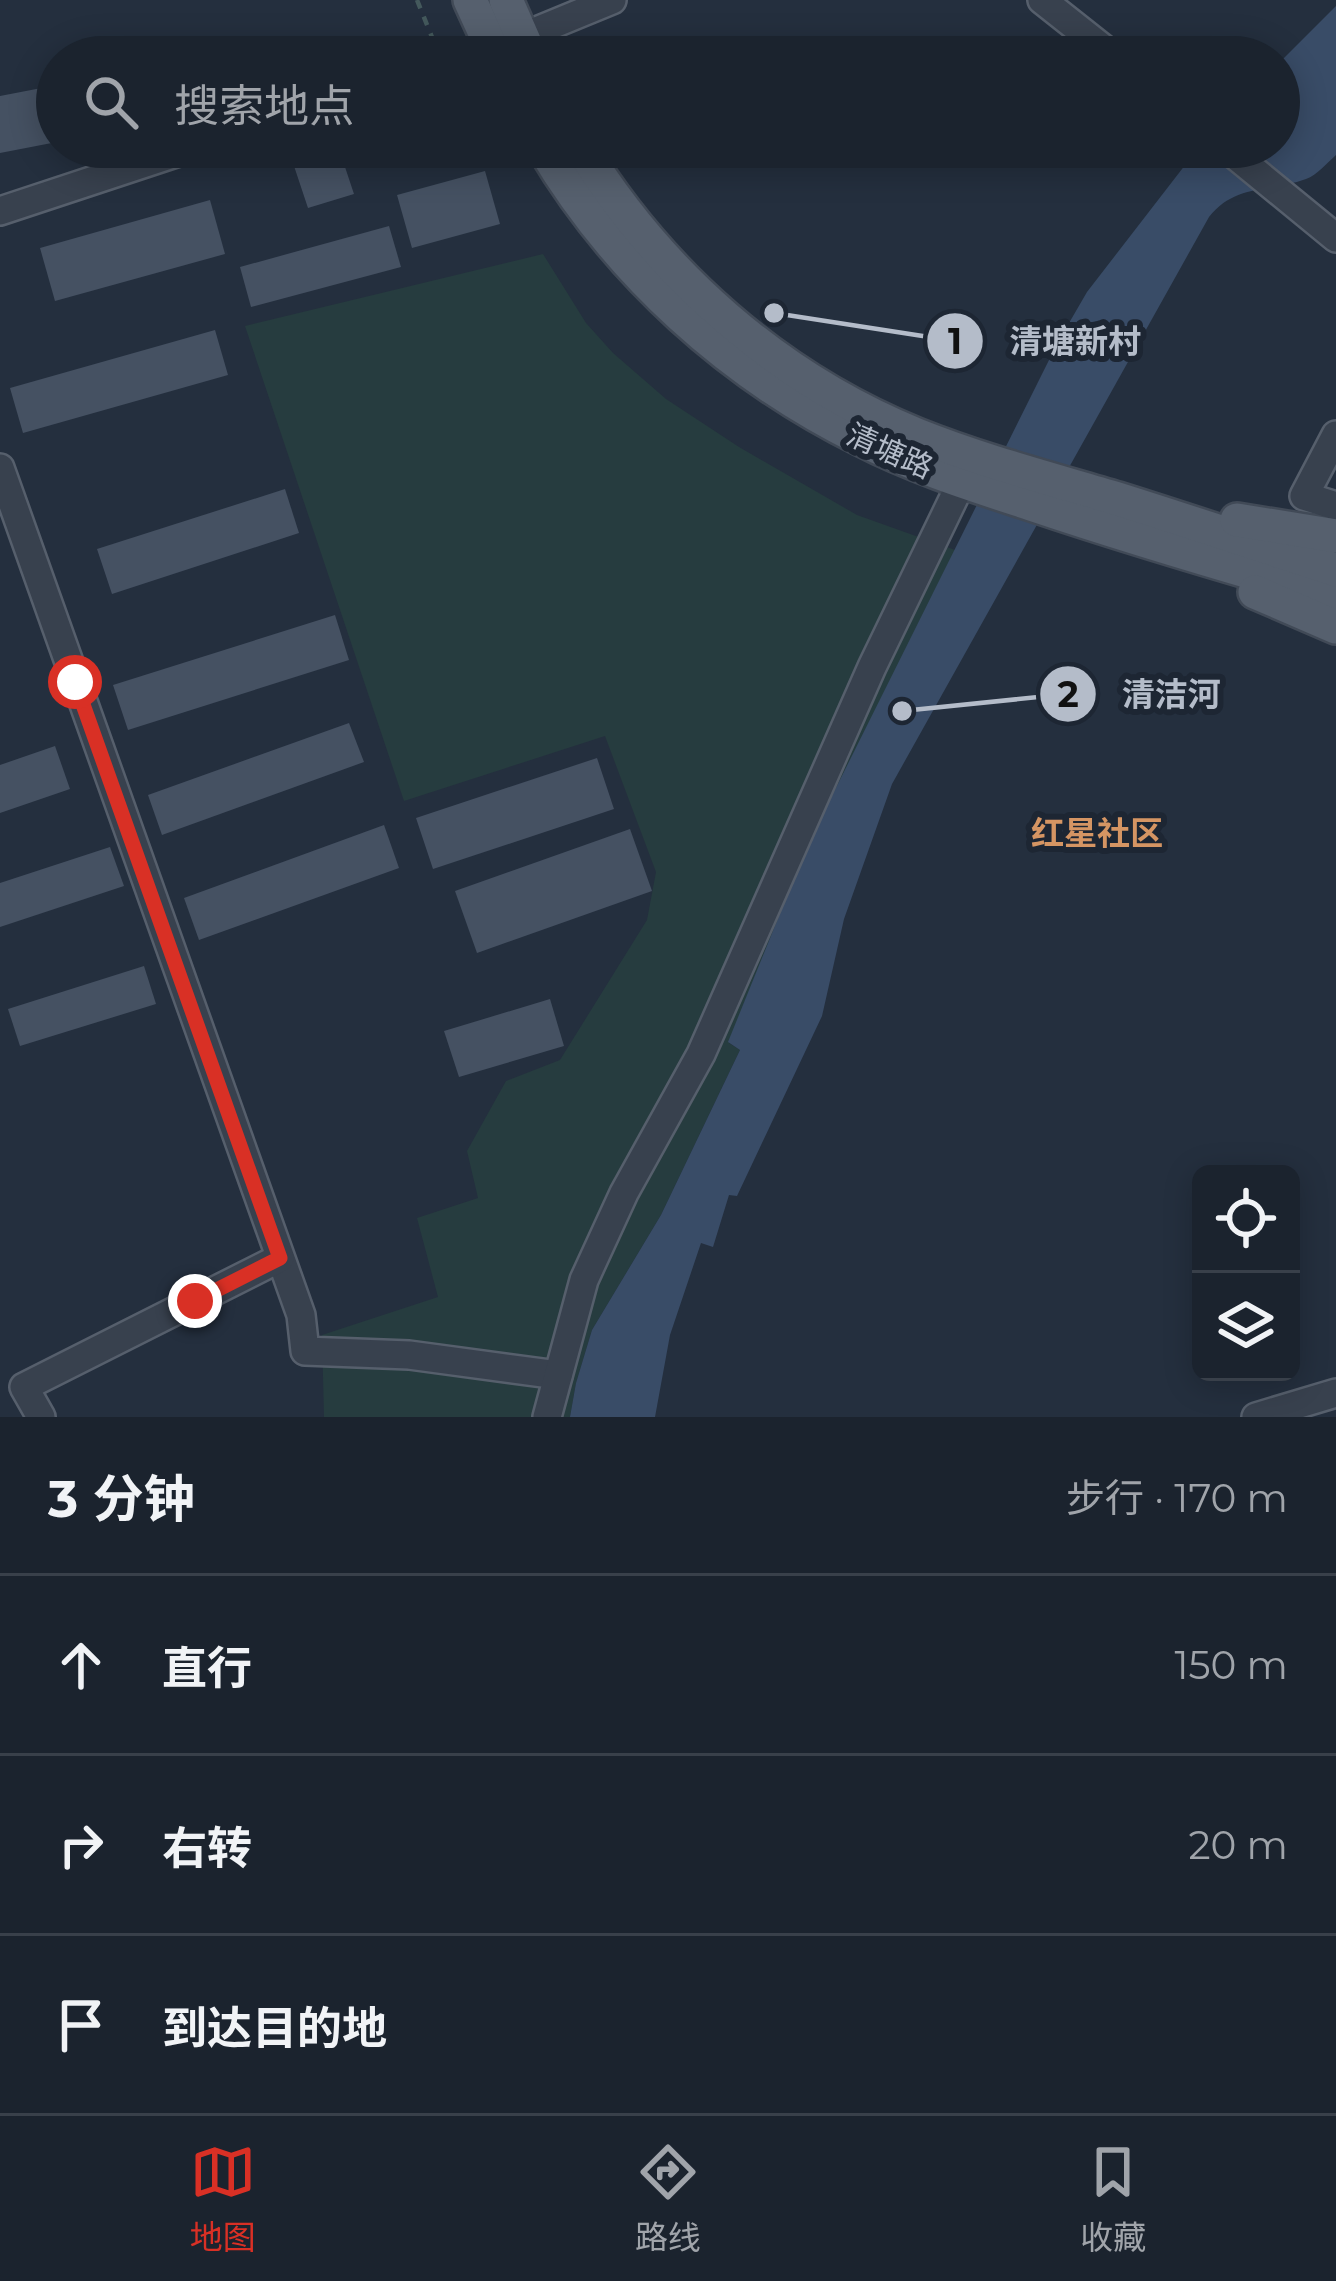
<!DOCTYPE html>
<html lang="zh">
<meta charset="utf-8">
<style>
body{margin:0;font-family:Montserrat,"Noto Sans SC",sans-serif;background:#282f3a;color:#f1f3f6}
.controls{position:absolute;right:36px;bottom:36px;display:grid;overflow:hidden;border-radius:18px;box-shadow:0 6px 30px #0003}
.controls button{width:108px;height:108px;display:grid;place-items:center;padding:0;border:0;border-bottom:3px solid #39404a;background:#1b232e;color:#f1f3f6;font:60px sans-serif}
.stop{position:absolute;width:36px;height:36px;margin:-27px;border:9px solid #d93025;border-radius:50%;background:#fff}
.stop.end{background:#d93025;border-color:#fff;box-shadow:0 3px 12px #0008}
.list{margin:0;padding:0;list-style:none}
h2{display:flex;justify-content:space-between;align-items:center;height:156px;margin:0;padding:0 48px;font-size:51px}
h2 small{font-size:39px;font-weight:400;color:#a0a4aa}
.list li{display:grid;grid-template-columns:78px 1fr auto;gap:36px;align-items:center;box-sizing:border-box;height:180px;padding:0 48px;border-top:3px solid #39404a}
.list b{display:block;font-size:45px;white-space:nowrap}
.list em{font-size:39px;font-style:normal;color:#a0a4aa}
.icon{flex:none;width:66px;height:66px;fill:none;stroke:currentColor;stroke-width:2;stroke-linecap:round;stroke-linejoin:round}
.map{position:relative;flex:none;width:1336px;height:1417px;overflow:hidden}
.search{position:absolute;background:#1b232e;box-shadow:0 6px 30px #0003;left:36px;right:36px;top:36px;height:132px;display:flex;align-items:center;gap:30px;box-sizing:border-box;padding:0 42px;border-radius:66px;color:#a0a4aa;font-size:45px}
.sheet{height:696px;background:#1b232e}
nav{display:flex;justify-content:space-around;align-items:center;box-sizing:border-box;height:168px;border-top:3px solid #39404a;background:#1b232e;font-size:33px;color:#a0a4aa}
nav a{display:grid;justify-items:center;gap:6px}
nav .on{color:#d93025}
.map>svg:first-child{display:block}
.green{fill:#263c3f}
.water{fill:#394c67}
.building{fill:#455162}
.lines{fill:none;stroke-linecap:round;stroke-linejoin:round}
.minor-casing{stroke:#565f6c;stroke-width:32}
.major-casing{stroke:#414a57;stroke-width:38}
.path{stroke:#44595c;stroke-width:4.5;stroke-dasharray:9 9;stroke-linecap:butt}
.minor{stroke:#38414e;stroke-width:27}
.major{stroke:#56606e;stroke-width:33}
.route{stroke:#d93025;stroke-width:15}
.labels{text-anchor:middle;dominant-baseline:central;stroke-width:12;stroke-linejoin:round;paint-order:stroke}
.street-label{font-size:30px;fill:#b4bcc9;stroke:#1d2633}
.neighbourhood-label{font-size:33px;font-weight:bold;fill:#d59563;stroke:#1d2633}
.leader{fill:none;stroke:#b4bcc9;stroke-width:4.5}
.callout-dot{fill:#b4bcc9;stroke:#1d2633;stroke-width:4.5}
.mark-label{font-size:36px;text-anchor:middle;font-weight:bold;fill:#111}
.callout-label{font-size:33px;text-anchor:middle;font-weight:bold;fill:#b4bcc9;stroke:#1d2633;stroke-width:12;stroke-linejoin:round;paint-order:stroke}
</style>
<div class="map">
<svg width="1336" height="1417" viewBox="0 0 1336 1417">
<rect width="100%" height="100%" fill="#242f3e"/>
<path class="green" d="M543,254L586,323L613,353L666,399L739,447L857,515L955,550L897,669L729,1043L740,1050L661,1215L592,1330L576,1383L570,1417H324L322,1335L438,1297L417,1218L478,1198L467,1151L506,1081L560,1060L647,920L656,872L605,736L404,801L245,326Z"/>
<path class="water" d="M1336,6V155C1327,163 1317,175 1306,179C1270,192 1235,184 1209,217L892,784L844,919L822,1016L737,1196L729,1195L713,1247L701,1243L670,1335L655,1417H570L576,1383L592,1330L661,1215L740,1050L728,1042L809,842L1058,342L1087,292L1199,147H1279V63Z"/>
<g class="building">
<path d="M57,85V142L0,153V96Z"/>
<path d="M323,147H374L377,157L345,167L354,194L308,208L294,166L326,156Z"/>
<path d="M485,171L500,224L412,248L397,195Z"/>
<path d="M210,200L225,254L55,301L40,248Z"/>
<path d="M389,226L401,267L251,307L240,267Z"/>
<path d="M215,330L228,375L23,433L10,388Z"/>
<path d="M285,489L299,533L112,594L97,549Z"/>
<path d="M335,615L349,660L128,730L113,685Z"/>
<path d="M349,723L364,762L162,835L148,795Z"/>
<path d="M55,746L70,789L0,813V765Z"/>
<path d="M597,758L614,809L433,869L416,818Z"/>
<path d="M384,825L399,868L199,940L184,898Z"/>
<path d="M630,829L652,891L477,953L455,891Z"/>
<path d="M110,847L124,886L0,927V883Z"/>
<path d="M144,966L156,1004L20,1046L8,1009Z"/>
<path d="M550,999L564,1046L459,1077L444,1031Z"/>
</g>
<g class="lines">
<defs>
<g id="minor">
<path d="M1042,0L1114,57"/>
<path d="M522,37L612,0"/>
<path d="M1225,147L1336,238"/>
<path d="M0,211L194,147"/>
<path d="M1336,435L1304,496L1336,506"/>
<path d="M0,468L301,1315L305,1351L409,1355L558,1375"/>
<path d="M41,1417L24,1387L280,1258"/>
<path d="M547,1417L584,1280L624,1193L701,1054L872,667L962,481"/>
<path d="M1256,1417L1336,1393"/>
</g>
<g id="major">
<path d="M470,0L496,57"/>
<path d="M506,0L531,57"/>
<path d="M543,147C618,273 730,374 861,439C915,467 973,485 1031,504C1132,538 1234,568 1336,597"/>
<path d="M581,147C660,275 777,378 917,435C982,461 1051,479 1118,499C1191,522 1263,546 1336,570"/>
<path d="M1237,520L1336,536"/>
<path d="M1255,592L1336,627"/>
</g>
</defs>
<use href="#minor" class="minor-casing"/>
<use href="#major" class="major-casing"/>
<path class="path" d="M417,0L440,57"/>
<use href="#minor" class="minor"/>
<use href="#major" class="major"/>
</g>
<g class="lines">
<path class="route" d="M75,682L280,1258L195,1301"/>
</g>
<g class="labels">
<g class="street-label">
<text transform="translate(890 451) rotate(24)">清塘路</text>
</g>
<g class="neighbourhood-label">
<text x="1097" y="833">红星社区</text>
</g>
</g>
<path class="leader" d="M774 313L955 341M902 711L1068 694"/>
<g class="callout-dot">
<circle cx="774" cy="313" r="12"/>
<circle cx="902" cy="711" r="12"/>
<circle cx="955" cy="341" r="30"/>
<circle cx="1068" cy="694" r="30"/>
</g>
<g class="mark-label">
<text x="955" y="354">1</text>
<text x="1068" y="707">2</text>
</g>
<g class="callout-label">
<text x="1075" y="353">清塘新村</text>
<text x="1171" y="706">清洁河</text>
</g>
</svg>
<div class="controls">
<button><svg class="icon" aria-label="locate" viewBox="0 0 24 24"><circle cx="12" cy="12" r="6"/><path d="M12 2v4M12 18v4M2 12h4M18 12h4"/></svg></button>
<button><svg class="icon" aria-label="layers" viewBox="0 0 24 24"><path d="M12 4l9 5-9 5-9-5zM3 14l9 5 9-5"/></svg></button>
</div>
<div class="stop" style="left:75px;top:682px"></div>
<div class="stop end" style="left:195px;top:1301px"></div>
<div class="search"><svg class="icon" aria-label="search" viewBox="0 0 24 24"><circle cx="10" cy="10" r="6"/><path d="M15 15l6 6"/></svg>搜索地点</div>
</div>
<section class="sheet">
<h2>3 分钟<small>步行 · 170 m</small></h2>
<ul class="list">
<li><svg class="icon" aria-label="ahead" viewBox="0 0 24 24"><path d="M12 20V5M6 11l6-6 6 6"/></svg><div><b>直行</b></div><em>150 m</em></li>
<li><svg class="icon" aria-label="right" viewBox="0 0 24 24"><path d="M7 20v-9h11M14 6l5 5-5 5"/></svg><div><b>右转</b></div><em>20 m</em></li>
<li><svg class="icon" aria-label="arrive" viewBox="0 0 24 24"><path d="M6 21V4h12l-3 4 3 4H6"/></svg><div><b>到达目的地</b></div></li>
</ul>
</section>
<nav>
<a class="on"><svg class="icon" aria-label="map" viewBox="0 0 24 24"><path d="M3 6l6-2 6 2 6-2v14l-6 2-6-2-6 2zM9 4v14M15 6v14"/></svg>地图</a>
<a><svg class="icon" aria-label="directions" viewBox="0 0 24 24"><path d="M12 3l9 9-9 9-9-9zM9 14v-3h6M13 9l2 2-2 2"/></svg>路线</a>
<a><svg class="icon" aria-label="saved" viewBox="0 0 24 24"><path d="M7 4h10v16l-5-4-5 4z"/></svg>收藏</a>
</nav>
